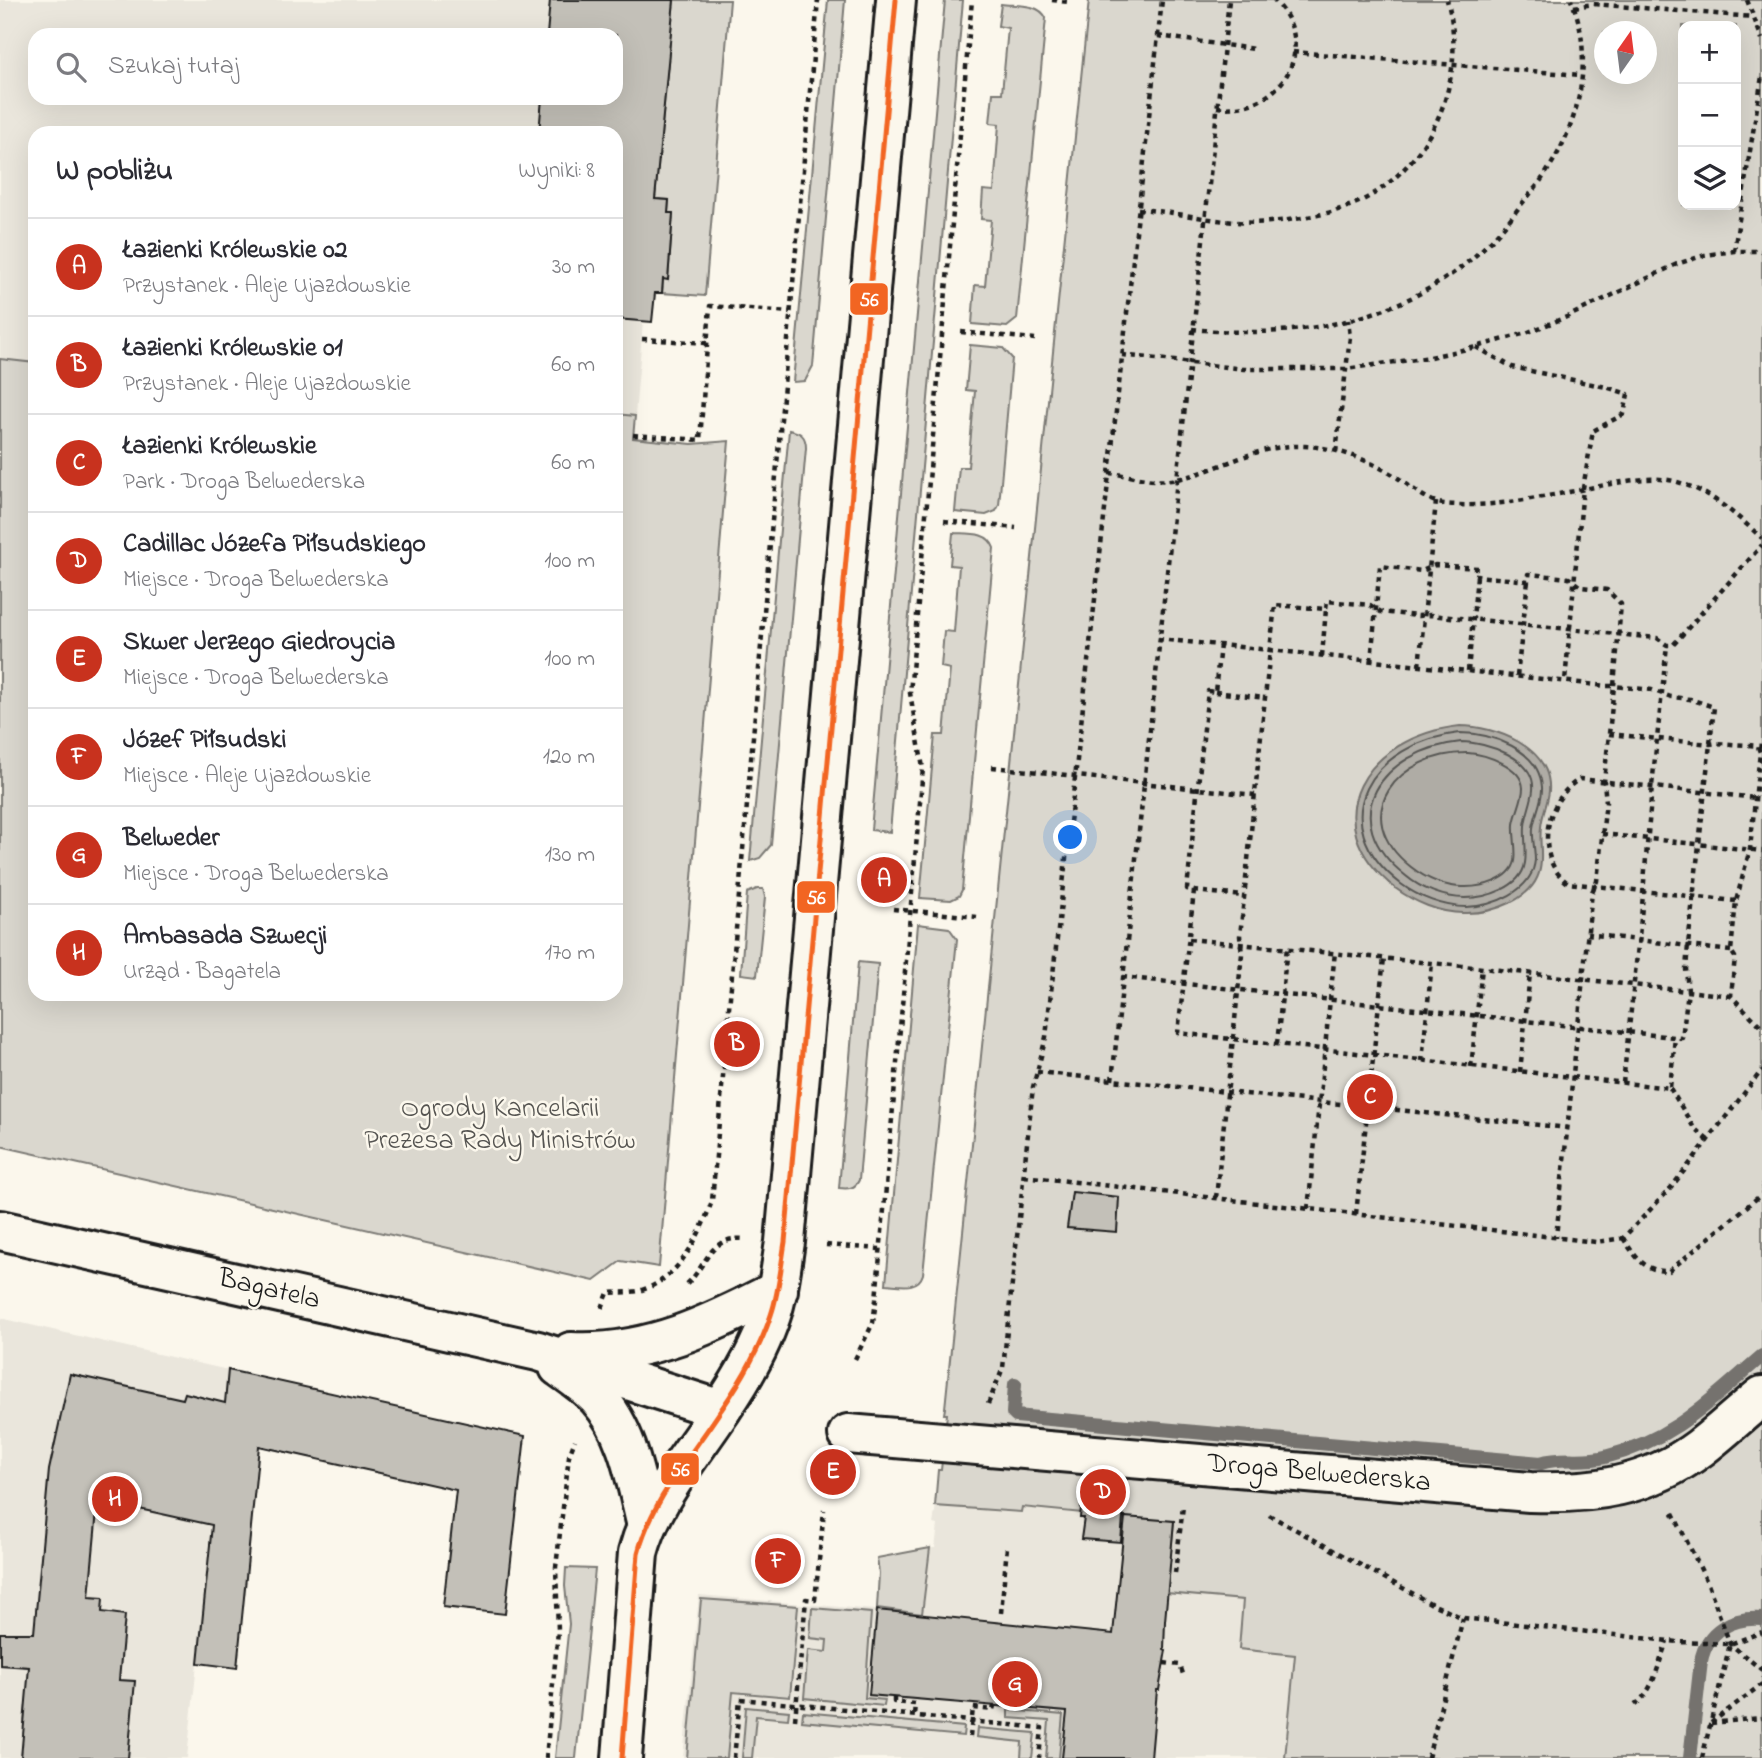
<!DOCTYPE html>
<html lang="pl">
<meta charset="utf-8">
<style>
body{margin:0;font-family:"Indie Flower",sans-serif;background:#f7f7f7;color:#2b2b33}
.controls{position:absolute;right:21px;top:21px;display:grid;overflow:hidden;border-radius:14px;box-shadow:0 7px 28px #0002}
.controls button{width:63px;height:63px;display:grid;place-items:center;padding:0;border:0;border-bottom:2px solid #e1e1e2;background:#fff;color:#2b2b33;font:35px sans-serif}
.compass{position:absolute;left:1594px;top:21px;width:63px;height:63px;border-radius:50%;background:#fff;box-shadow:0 7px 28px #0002;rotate:14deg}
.you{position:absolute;left:1071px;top:838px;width:24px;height:24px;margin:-18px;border:5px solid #fff;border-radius:50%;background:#1a73e8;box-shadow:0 0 0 10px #1a73e833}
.badge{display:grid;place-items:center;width:46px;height:46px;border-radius:50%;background:#c8321e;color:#fff;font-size:23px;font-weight:700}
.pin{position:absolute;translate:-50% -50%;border:4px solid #fff;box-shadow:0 2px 7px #0006}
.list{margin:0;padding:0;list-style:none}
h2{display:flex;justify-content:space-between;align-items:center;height:91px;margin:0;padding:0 28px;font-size:30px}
h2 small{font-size:23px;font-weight:400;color:#7c7c81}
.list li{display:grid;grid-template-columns:46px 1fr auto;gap:21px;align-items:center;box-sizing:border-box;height:98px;padding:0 28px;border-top:2px solid #e1e1e2}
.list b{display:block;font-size:26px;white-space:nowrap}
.list p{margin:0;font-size:23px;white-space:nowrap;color:#7c7c81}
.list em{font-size:23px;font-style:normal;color:#7c7c81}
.icon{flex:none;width:38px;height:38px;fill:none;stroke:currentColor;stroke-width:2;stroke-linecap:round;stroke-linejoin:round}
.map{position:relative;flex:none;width:1762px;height:1758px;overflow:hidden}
.search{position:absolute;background:#fff;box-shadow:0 7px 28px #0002;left:28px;top:28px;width:595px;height:77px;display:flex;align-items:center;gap:18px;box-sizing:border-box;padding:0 24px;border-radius:21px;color:#7c7c81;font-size:26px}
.panel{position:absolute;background:#fff;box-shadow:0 7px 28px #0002;left:28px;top:126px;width:595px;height:875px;border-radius:21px}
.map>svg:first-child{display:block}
.built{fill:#eae6dc;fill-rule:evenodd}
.green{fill:#dad7ce;stroke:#7b7a75;stroke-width:2;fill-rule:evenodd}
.water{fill:#afaca5;stroke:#74726e;stroke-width:2}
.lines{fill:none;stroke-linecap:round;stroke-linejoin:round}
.shore{stroke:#575653;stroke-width:2}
.stream{stroke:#74726e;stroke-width:14}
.building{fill:#c3c0b8;stroke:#1c1c1c;stroke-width:2}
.street-casing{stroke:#1c1c1c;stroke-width:44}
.secondary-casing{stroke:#1c1c1c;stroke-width:44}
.path{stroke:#1c1c1c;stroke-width:4.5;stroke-dasharray:5 5;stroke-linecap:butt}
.street{stroke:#fbf7ec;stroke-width:38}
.secondary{stroke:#fbf7ec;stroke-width:38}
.bus-1-casing{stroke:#fbf7ec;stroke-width:10}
.bus-1{stroke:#f26522;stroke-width:5}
.labels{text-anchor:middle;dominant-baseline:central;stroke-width:5;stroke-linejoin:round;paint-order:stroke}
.park-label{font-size:28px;fill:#555451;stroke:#fbf7ec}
.street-label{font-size:28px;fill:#1c1c1c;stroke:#fbf7ec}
.line-badge{stroke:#fbf7ec;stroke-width:2.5}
.badge-label{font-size:19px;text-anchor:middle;font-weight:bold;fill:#fff}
</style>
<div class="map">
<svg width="1762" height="1758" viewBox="0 0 1762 1758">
<rect width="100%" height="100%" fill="#fbf7ec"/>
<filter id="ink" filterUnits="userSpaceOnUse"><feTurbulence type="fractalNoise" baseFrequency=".0143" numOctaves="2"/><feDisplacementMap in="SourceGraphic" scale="14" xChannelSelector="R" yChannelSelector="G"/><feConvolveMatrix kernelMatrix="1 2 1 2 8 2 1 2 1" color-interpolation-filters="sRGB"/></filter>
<g filter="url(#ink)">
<g class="built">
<path d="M0,0H730L705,296L655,293L652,322H643L635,416L616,414V133H35V363L0,359ZM35,35H616V98H35Z"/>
<path d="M0,1318L228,1370L187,1758H0Z"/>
<path d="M936,1505L1020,1512L1021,1507L1174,1522L1217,1597L1263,1602L1393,1758H683L699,1595L923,1614L930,1548H935L938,1525L933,1524Z"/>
</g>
<g class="green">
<path d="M674,0H730L705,296L662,293L663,279H668L673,214L668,213L669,200L655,199Z"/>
<path d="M828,0H845L813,366L805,381L793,382Z"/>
<path d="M945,0H963L890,832L871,830Z"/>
<path d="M1089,0H1762V1758H1285L1295,1655L1239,1649L1243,1600L1167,1593L1174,1522L1022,1507L1021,1512L935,1506L938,1470H941L947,1414H944L945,1408ZM1683,26H1736V205H1683ZM1604,32H1646V74H1604Z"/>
<path d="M1001,4C1016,6 1039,3 1046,18L1017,319L1007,327L972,324L975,285L985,286L991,220L981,219L983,190L994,191L999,124L990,123L993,93H1002L1008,28L998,26Z"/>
<path d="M970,345L1003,348L1012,358L999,505L996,511L986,515L955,512L959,467H968L975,391L966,390Z"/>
<path d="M0,359L35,363V994H616V414L635,416L633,438L692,444L729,441L659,1267L621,1261L594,1281L0,1146Z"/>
<path d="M789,430C800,432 806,435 806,448L771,845L760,858L750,861Z"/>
<path d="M953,533C969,534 988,531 994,548L962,890L959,896L951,900L920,898L935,735H944L950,669L941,667L944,631L954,632L959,566L950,565Z"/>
<path d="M757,889H763L765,897L757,976L741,974L747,893Z"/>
<path d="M918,924L949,928L957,939L923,1274C918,1290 901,1285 886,1284Z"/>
<path d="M858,962L878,964L859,1180C855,1189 848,1189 839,1188Z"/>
<path d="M930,1548L922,1614L877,1608L879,1573L877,1558Z"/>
<path d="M566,1568L595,1569L576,1758H555L569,1624L565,1586Z"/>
<path d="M701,1599L798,1606L790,1697L733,1692L727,1758H687Z"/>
<path d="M812,1608L871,1613L865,1698L885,1700L884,1706L804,1698L808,1650L826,1652L827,1640L810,1638Z"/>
<path d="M746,1707L789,1711L788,1719L756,1716L752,1758H742Z"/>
<path d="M1008,1710L1063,1715L1059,1758H1046L1049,1721L1008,1718Z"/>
<path d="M803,1712L964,1727L963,1736L802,1721Z"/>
<path d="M977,1728L1035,1733L1032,1758H1021L1022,1742L976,1737Z"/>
</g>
<path class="water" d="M1460,726C1495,726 1552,747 1549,791C1548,803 1542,814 1541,827C1539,841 1543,855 1540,869C1534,900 1491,914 1463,913C1439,913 1414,902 1395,888C1310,820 1367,736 1460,726Z"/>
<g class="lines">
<g class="shore">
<path d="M1460,733C1491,733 1539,749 1542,787C1543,800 1535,814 1533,828C1532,839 1535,849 1535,860C1532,892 1493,906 1466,907C1444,907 1418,897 1401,884C1320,821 1372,742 1460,733Z"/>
<path d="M1461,742C1486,742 1536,758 1533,790C1532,802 1526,814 1525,826C1524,839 1527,851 1525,863C1521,888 1486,898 1465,898C1445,898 1421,889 1406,876C1332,818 1382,750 1461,742Z"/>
<path d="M1468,753C1485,754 1522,766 1523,788C1523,799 1516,812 1514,824C1513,836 1517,850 1515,861C1511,880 1482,887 1466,887C1447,888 1426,879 1411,867C1345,815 1399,752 1468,753Z"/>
</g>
<g class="stream">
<path d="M1015,1384L1013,1413L1016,1416L1541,1463C1562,1456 1583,1463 1605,1457C1675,1439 1709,1401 1762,1356"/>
<path d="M1690,1758L1701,1661C1707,1630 1732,1617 1762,1619"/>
</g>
</g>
<g class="building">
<path d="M550,0H674L655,199L669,200L668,213H673L668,280L663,279L662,293H655L652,322L616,319V133H539L542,98H616V35H547Z"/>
<path d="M1072,1192L1119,1197L1117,1232L1067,1228Z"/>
<path d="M228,1370L525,1436L505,1614L443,1607L456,1490L259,1446L237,1668L198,1663L212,1525L98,1500L89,1597L103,1598L102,1612L125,1615L119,1680L135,1681L128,1758H21L29,1667L0,1665V1633H34L49,1470L70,1374L183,1399L185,1393L225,1403Z"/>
<path d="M1084,1477L1126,1481L1121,1542L1081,1539L1084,1518H1080Z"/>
<path d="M1125,1517L1174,1521L1165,1621L1164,1649L1166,1650L1159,1690H1157L1151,1758H1062L1067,1712L869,1695L877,1610L1113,1634Z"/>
</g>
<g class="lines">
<defs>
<path id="street" d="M848,1434L1530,1492C1592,1494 1648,1487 1700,1448C1721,1432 1741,1413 1762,1396"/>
<g id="secondary">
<path d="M0,1230L538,1351L721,1410"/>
<path d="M571,1352C647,1356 712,1324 778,1290"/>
<path d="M559,1367C572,1376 587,1386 598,1398C629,1432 636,1482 647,1526"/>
<path d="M622,1758L638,1553C652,1499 691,1456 721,1410C741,1381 760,1349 771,1315C779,1292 781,1266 785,1242L896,0"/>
</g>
</defs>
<use href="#street" class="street-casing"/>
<use href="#secondary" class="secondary-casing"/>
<g class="path">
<path d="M1052,0L1069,2"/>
<path d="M1747,0L1762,39"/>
<path d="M1574,7L1593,4L1753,17"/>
<path d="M1158,36L1254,49"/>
<path d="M1293,52L1581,75"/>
<path d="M1217,107C1282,115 1321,46 1274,0"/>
<path d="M1138,209C1182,212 1226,226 1270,222C1301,219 1335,214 1363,200C1433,163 1469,76 1447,0"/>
<path d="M1734,251L1762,76"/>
<path d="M1192,329C1254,335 1317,333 1376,312C1403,303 1429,290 1452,274C1479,255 1501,232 1520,206C1530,194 1541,182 1549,168C1580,121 1595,54 1571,0"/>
<path d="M961,332L1035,339"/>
<path d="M642,339L707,343"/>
<path d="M1476,347L1512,367L1606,387L1628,394L1624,414L1593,431L1583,488L1565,681"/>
<path d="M1122,355L1244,369H1346L1430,357L1476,347L1526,333L1569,316L1677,264L1705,255L1734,251H1762"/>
<path d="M633,435L700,440L710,306L790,312"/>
<path d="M1336,452L1350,337L1348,320"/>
<path d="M1109,473C1130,475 1156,484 1177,479C1222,470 1255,444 1304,446C1336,447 1372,461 1398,478C1412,487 1427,502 1444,504C1497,510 1568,491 1622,482C1639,479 1657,477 1674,481C1709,490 1736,515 1762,538"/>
<path d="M944,521L1016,528"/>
<path d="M1158,639L1270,650L1275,605L1326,609L1327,601L1370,605L1381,612L1418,616L1430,615L1657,638L1667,645H1673L1762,545"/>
<path d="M1220,645L1215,692L1208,691L1187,889L1194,891L1178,1033L1670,1088L1675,1037"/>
<path d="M1322,656L1326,609"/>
<path d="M1419,666L1436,502"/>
<path d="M1468,671L1477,576"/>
<path d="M1517,676L1528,581"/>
<path d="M1215,692L1265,698"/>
<path d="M1609,734L1710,744L1716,743L1762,746"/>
<path d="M1758,747L1760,752L1750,849L1736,901L1731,951L1735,957L1731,996L1762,1027"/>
<path d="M992,767L1255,795"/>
<path d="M1602,834L1762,851"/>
<path d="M1194,891L1244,896"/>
<path d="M1736,901L1568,883C1533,858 1545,799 1580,779L1756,798"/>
<path d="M893,909L977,917"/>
<path d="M1587,934L1731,951"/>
<path d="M1189,939L1482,968L1731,996"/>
<path d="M1122,977L1682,1038L1688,991L1686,969L1688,945L1714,707L1690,699L1671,697L1652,690L1614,686L1621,604L1607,590L1581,587L1569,578L1528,574V581L1477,576L1478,568L1435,565L1422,571L1380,566L1371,661"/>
<path d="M1277,1044L1287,947"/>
<path d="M1422,1061L1432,963"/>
<path d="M1471,1067L1482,968"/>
<path d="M1037,1072L1568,1128"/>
<path d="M1520,1072L1530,973"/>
<path d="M1112,1080L1229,0"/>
<path d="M1623,1083L1641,918L1652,786L1667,645"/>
<path d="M1670,1088L1694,1128L1709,1141"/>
<path d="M1024,1176L1596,1242L1623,1238L1670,1189L1762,1070"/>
<path d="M1216,1198L1242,954L1240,936L1270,650L1607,686H1614L1604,782L1606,802L1597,881L1592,892L1556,1237"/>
<path d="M1308,1209L1335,952"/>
<path d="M1356,1214L1384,958"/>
<path d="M1623,1238C1635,1256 1644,1272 1669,1271L1762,1194"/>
<path d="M826,1245L880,1249"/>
<path d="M687,1284C708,1264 709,1236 744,1239"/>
<path d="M602,1308L608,1293C619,1292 632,1293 642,1290C680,1278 700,1235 712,1201L818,0"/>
<path d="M855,1359L873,1323L876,1300L923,768L910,693L972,0"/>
<path d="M988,1404L1003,1368L1033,1087L1046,1037L1162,0"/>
<path d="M1673,1513L1708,1584L1730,1644L1762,1670"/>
<path d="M1269,1515L1432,1604L1463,1618L1678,1642L1730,1644L1762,1632"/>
<path d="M1175,1573L1183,1506"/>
<path d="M1001,1613L1007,1547"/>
<path d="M1164,1663L1180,1665L1184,1677"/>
<path d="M894,1698V1702L915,1704L914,1715"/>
<path d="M1635,1705C1655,1689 1658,1664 1667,1641"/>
<path d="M795,1720L806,1599L815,1600L824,1510"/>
<path d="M1711,1723L1762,1684"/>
<path d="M1711,1723L1762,1718"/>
<path d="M970,1737L973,1708L993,1710L994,1706"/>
<path d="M546,1758L558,1631L556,1567L569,1456L575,1440"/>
<path d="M734,1758L740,1699L1042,1728L1039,1758"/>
<path d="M1428,1758L1463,1618"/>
<path d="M1702,1758L1730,1644"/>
</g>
<use href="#street" class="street"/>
<use href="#secondary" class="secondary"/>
<defs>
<path id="bus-1" d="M622,1758L638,1553C652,1499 691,1456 721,1410C741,1381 760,1349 771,1315C779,1292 781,1266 785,1242L896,0"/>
</defs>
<use href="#bus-1" class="bus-1-casing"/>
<use href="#bus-1" class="bus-1"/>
</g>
</g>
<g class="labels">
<g class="park-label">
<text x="500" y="1109">Ogrody Kancelarii<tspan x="500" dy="32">Prezesa Rady Ministrów</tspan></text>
</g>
<g class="street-label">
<text transform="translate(269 1290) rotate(13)">Bagatela</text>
<text transform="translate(1319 1474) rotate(5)">Droga Belwederska</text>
</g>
</g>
<g class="line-badge">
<rect x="849" y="282" width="40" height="34" rx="7" fill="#f26522"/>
<rect x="796" y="880" width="40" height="34" rx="7" fill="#f26522"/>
<rect x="660" y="1452" width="40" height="34" rx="7" fill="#f26522"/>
</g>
<g class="badge-label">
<text x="869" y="306">56</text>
<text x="816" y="904">56</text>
<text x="680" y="1476">56</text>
</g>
</svg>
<div class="controls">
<button>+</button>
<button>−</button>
<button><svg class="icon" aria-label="layers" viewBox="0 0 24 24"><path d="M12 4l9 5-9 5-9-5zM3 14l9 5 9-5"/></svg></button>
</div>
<svg class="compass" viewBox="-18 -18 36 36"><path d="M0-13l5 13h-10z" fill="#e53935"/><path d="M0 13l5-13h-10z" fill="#7c7c81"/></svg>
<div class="you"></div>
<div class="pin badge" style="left:884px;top:880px">A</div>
<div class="pin badge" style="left:737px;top:1044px">B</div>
<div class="pin badge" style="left:1370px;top:1097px">C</div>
<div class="pin badge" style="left:1103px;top:1492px">D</div>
<div class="pin badge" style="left:833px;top:1472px">E</div>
<div class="pin badge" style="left:778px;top:1561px">F</div>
<div class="pin badge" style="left:1015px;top:1684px">G</div>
<div class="pin badge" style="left:115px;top:1499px">H</div>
<div class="search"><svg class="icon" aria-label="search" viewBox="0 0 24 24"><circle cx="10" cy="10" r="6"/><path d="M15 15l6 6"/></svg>Szukaj tutaj</div>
<section class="panel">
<h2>W pobliżu<small>Wyniki: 8</small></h2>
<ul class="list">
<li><span class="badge">A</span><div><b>Łazienki Królewskie 02</b><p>Przystanek · Aleje Ujazdowskie</p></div><em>30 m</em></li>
<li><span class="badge">B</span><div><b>Łazienki Królewskie 01</b><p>Przystanek · Aleje Ujazdowskie</p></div><em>60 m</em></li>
<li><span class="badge">C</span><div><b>Łazienki Królewskie</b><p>Park · Droga Belwederska</p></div><em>60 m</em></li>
<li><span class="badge">D</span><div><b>Cadillac Józefa Piłsudskiego</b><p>Miejsce · Droga Belwederska</p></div><em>100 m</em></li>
<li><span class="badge">E</span><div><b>Skwer Jerzego Giedroycia</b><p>Miejsce · Droga Belwederska</p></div><em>100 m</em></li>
<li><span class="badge">F</span><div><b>Józef Piłsudski</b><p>Miejsce · Aleje Ujazdowskie</p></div><em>120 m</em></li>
<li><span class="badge">G</span><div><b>Belweder</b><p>Miejsce · Droga Belwederska</p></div><em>130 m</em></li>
<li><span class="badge">H</span><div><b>Ambasada Szwecji</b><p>Urząd · Bagatela</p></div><em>170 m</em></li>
</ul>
</section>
</div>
